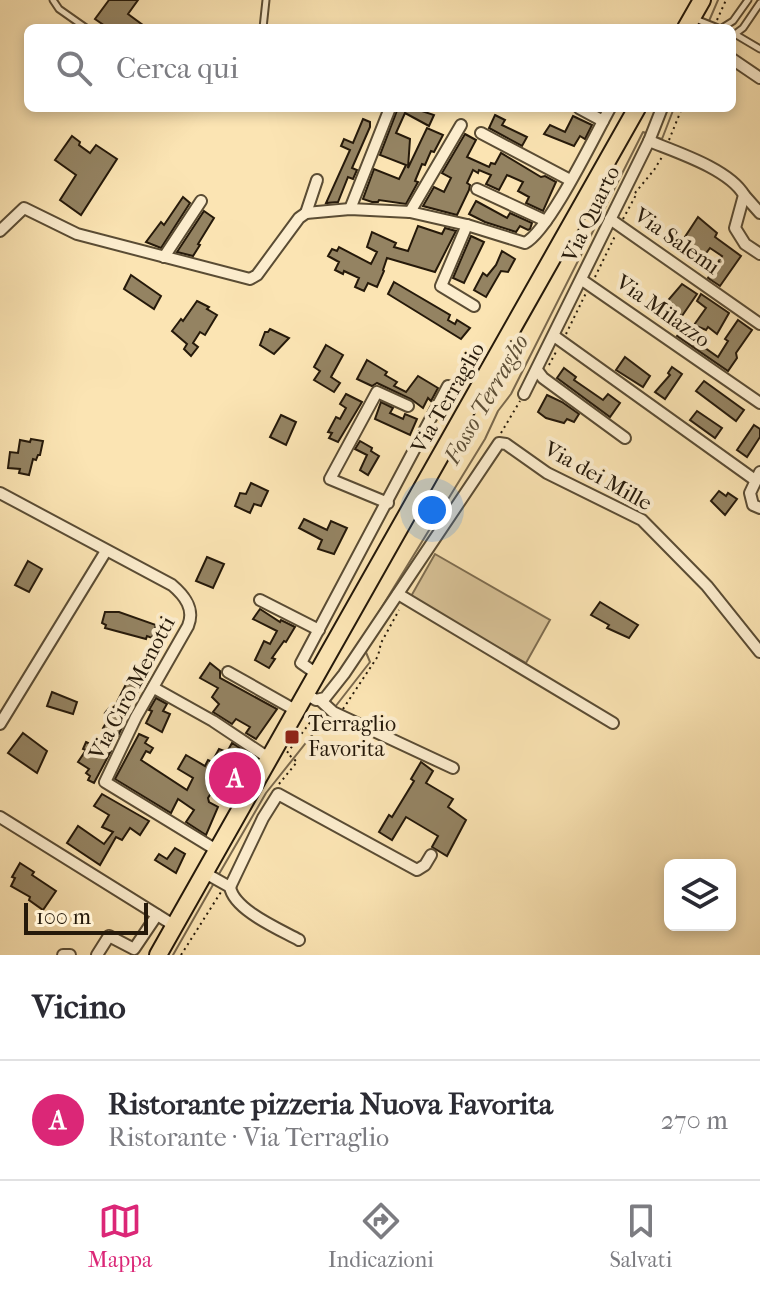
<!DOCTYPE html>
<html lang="it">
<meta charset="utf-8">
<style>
body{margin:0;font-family:"IM FELL French Canon",serif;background:#f2f2f3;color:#2b2b33}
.controls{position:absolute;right:24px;bottom:24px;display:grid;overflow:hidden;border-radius:12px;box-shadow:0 4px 12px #0003}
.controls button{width:72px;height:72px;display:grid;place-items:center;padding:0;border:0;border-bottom:2px solid #e1e1e2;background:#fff;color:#2b2b33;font:40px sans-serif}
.scale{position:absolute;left:24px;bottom:20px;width:124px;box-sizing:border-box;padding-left:8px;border:4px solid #25190a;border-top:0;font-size:22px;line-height:28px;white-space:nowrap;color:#25190a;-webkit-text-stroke:6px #fcedce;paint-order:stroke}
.you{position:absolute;left:432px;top:510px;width:28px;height:28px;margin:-20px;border:6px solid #fff;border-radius:50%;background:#1a73e8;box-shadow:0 0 0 12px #1a73e833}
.badge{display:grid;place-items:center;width:52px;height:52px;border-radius:50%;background:#db2777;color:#fff;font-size:26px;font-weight:700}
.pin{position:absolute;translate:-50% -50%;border:4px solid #fff;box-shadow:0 2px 8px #0006}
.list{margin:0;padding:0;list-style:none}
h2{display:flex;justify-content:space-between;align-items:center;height:104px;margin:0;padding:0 32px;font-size:34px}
h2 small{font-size:26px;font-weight:400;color:#7c7c81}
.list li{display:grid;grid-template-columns:52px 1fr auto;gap:24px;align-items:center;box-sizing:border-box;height:120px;padding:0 32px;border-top:2px solid #e1e1e2}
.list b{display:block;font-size:30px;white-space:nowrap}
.list p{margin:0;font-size:26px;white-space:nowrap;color:#7c7c81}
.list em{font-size:26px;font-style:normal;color:#7c7c81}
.icon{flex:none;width:44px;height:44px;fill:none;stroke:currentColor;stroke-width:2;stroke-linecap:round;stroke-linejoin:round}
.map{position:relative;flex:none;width:760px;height:955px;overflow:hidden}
.search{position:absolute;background:#fff;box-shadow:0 4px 12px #0003;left:24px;right:24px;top:24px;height:88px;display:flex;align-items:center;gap:20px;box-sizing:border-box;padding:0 28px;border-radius:12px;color:#7c7c81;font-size:30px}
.sheet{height:224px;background:#fff}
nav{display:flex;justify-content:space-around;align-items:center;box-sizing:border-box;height:112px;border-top:2px solid #e1e1e2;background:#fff;font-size:22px;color:#7c7c81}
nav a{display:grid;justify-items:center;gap:4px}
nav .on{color:#db2777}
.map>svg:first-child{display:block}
.green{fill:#d7c196;stroke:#7e6d50;stroke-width:2}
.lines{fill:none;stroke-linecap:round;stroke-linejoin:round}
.stream{stroke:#7a694d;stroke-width:2}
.building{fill:#948362;stroke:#25190a;stroke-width:2}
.lane-casing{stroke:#5a4c34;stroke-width:9}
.street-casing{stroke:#5a4c34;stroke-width:14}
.primary-casing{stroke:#25190a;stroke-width:20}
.path{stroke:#25190a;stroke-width:2;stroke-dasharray:2 4;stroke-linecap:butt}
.lane{stroke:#fcedce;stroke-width:5}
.street{stroke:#fcedce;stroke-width:10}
.primary{stroke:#fbe4b3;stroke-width:16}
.poi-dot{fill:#8f2418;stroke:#fcedce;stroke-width:3}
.labels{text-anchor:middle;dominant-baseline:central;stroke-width:8;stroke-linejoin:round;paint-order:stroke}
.street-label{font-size:22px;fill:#25190a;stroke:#fcedce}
.poi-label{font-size:22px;fill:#25190a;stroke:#fcedce;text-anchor:start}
.water-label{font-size:24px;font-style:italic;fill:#5d4f37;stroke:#fcedce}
</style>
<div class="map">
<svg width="760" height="955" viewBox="0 0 760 955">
<rect width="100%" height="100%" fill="#fbe4b3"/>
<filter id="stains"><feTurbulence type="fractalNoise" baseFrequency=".0025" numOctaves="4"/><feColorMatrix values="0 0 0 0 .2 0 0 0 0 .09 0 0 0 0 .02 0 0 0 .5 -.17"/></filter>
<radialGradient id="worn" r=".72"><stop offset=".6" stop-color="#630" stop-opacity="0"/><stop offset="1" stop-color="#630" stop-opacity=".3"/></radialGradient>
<path class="green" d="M435,554L550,620L526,663L410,598Z"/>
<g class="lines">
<g class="stream">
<path d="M706,28L718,0"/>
<path d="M655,137L662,139L674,108"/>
<path d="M361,641L485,439L498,411L511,394L643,132L646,133"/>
<path d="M335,707L370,662L365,650"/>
<path d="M219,874L266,793L328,715"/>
<path d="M173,955L214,883"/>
</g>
</g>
<g class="building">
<path d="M109,0H138L128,14L147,28H108L95,19Z"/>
<path d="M398,108H413L434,115L429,126L405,113L396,133L410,139L408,168L427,128L443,135L434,152L431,151L425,165L422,164L415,181L418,182L406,204L379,200L378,202H372L363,199L374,169L399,179L406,165L380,155Z"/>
<path d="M495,115L505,120L502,125L527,137L522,146L489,128Z"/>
<path d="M573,116L592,125L585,139L580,136L574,146L544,134L550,125L565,132Z"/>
<path d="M363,119L370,122V127L352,168L357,170L353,179L348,177L338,202L326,203L350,150L341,146L344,139L353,143Z"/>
<path d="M465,134L476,140L467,157L489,167L491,163L495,164L501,153L541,177L545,176L556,182L543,211L526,203L529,197L518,191L523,182L507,175L499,190L486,184L491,175L479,170L478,173L473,170L467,183L470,185L469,190L457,215L423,206L434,187L444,192L451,178L442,173Z"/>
<path d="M72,136L80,142L79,145L90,153L96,145L117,159L81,215L60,200L76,175L55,160Z"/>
<path d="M183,197L190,203L161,248L146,242L161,222L164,225Z"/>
<path d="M476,201L507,218L510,213L532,223L530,229L528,230L520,226L516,232L485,222L469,214Z"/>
<path d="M204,211L214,218L198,244L200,245L193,256L177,252Z"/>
<path d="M698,217L717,233L715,237L741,256L720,286L708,278L722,256L710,248L698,264L677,249Z"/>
<path d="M418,226L442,234L445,228L456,231L435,272L387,258L383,270L384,271L377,287L368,283L364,291L355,287L359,278L344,271L343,274L335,270L339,262L328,256L332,249L337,251L339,247L371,264L377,252L367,247L372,232L396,243L394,247L408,251Z"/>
<path d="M471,236L484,242L464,283L453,278Z"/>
<path d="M502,251L515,259L508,272L501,271L486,297L474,290L483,273L487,276L496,265Z"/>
<path d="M131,275L161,296L154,309L124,289Z"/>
<path d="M394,282L450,315L448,320L455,324L457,320L470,328L461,339L388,294Z"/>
<path d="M682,284L697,294L682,316L664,305Z"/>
<path d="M701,294L729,313L717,334L708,327L706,330L694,325L706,308L697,301Z"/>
<path d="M197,301L209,307L207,309L217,315L205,335L200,332L193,343L198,347L191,356L184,349L187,344L172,331L181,319L183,321Z"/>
<path d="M738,320L752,330L736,353L737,358L728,371L677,336L681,331L718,357L728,341L725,339Z"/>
<path d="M270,329L289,338L274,354L260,345L265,332H268Z"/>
<path d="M326,345L343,355L331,377L340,383L334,392L314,380L320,371L314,367Z"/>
<path d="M625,357L650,376L643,387L616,370Z"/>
<path d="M367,360L387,372L385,375L397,382L394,386L406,392L418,376L438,388L431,401L428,398L423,408L411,399L377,383L372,386L357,379Z"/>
<path d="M672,367L682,374L665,399L655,392L670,375L668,373Z"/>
<path d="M564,368L576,377L574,380L603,400L608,394L620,403L610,417L557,378Z"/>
<path d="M704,381L744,410L736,421L696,391Z"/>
<path d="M346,394L362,402L338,442L329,438L332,433L328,432L336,417L340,419L346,408L340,404Z"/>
<path d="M547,395L562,402L579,414L574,422L567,419L564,423L546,418L538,412Z"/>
<path d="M381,402L393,408L390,413L403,419L405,414L417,419L410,435L375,419Z"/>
<path d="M697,411L722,428L715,438L690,420Z"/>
<path d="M281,415L296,422L286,445L270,437Z"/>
<path d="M754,425L760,429V437L747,457L737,450Z"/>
<path d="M31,439L43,441L40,455H38L36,460L33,459L29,475L19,473L20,469L8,468L10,452L18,453L20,440L30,442Z"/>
<path d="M360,441L372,448L371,451L379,456L368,475L360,470L367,455L355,449Z"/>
<path d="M251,483L268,491L261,506L254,504L250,513L235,506L240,493L246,494Z"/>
<path d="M719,491L726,496L728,493L737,499L725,515L711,501Z"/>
<path d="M304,519L327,530L331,521L347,528L334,554L318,549L322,540L299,528Z"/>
<path d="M207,557L224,564L213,588L196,581Z"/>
<path d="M28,561L42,569L29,592L15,585Z"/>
<path d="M600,602L638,625L629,638L607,628L609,625L591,615Z"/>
<path d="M260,609L280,622L281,620L295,627L286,642L284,641L272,658L275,659L269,668L255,660L264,641L270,644L277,631L253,619Z"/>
<path d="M105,612H119L156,625L152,638L147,636L146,639L105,628L106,625L102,623Z"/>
<path d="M210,663L220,671V678L277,709L256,739L246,733L250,727L236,719L232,724L213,712L219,704L212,697L218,688L200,678Z"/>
<path d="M127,682L140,689L125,710L129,712L118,736L103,728L110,716L105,713L109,708L113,710Z"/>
<path d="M52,692L77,702L73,714L47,706Z"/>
<path d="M156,698L167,704L163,711L170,714L162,732L146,723L152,711L149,710Z"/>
<path d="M23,733L47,751L37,773L8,753Z"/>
<path d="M139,734L148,738L145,743L153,748L150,753L146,751L141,760L187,790L193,778L178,769L186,755L205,766L208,760L212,762L219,749L227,752L232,743L252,756L250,759L254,761L246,775L235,772L223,792L215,787L208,798L209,802L218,807L206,835L186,822L194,810L178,799L171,813L115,779Z"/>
<path d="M86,742L98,748L100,745L111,751L94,783L88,780L90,776L86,773L89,769L78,762L86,750L83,749Z"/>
<path d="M421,762L433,771L426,783L453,799L448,807L466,820L447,856L432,847L438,836L406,817L392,840L379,832L389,815L392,817L414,781L411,779Z"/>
<path d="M102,794L149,821L140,835L130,828L122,840L116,837L100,865L67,843L78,826L104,844L113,832L102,827L109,815L94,806Z"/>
<path d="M175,848L185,854L176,873L155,860L159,854L167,859Z"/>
<path d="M20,863L34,872L32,875L56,891L43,910L29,900L30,897L11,886L15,878L12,877Z"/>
</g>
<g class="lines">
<defs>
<g id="lane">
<path d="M53,0L59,9L86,28"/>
<path d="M693,18L718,28"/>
<path d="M263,28L266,0"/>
<path d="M722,28L733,21L748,0"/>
<path d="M733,33L760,49"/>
<path d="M735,34L743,28L760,3"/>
</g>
<g id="street">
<path d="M732,59L760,78"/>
<path d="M579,108L603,121"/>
<path d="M481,133L570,180"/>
<path d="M649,141C676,152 729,169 744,195L735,228L745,244L760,254"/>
<path d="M477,189L546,221"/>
<path d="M744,195L760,213"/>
<path d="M350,209L390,108"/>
<path d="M410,212L461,125"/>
<path d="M306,213L317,180"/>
<path d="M610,219L760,324"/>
<path d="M467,225L441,286L474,306"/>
<path d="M0,231L24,208L77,234L250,279L257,275L299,218L306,213L350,209L410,212L467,225L525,243C549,231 595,135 610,108"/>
<path d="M164,257L201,201"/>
<path d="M582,280L760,403"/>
<path d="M554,336L755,480"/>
<path d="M537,370L543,378L625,438"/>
<path d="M524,394L649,141L662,108"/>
<path d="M760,472L750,493L753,505L760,508"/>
<path d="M0,493L172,585C185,596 195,609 188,626L136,717L105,782L218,851"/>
<path d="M388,503L330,479L377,392L408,406"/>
<path d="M398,594L613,723"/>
<path d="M260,600L319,630"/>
<path d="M228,672L297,711"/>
<path d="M317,674L301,663L448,386"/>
<path d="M154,688L213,721L270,759"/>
<path d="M306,694L316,700L325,698L344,674L499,443L506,444L547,473L642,520L707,586L760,652"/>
<path d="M320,700L333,712L453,768"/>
<path d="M0,724L106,551"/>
<path d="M0,817L175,926"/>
<path d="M205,873L230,887C234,910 279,929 299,940"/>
<path d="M230,887L263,818L278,794L417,870L425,865L431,855"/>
<path d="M63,955H70"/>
<path d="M97,955L109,936L134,949L157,915"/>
</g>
<g id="primary">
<path d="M686,28L702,0"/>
<path d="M158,955L637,108"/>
</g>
</defs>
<use href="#lane" class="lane-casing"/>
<use href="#street" class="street-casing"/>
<use href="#primary" class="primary-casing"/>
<g class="path">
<path d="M717,20L726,0"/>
<path d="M669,140L682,108"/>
<path d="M635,193L654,170L662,157"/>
<path d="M623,219L637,193"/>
<path d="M595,277L615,236"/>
<path d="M566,334L586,293"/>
<path d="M549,365L557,350"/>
<path d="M501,433L520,401"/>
<path d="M343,709L378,656L381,643L399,610"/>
<path d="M279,784L297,762L287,753L318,712"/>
<path d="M181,955L221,892"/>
</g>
<use href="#lane" class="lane"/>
<use href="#street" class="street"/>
<use href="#primary" class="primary"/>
</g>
<rect class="poi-dot" x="284" y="729" width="16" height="16" rx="4"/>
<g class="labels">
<g class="street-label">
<text transform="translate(591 214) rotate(-64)">Via Quarto</text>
<text transform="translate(677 241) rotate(35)">Via Salemi</text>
<text transform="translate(663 311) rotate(35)">Via Milazzo</text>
<text transform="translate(448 398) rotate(-60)">Via Terraglio</text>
<text transform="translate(598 476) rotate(29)">Via dei Mille</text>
<text transform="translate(132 688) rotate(-62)">Via Ciro Menotti</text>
</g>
<g class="poi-label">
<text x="308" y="724">Terraglio<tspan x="308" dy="25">Favorita</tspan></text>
</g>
<g class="water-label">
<text transform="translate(486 399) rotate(-60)">Fosso Terraglio</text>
</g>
</g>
<rect width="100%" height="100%" filter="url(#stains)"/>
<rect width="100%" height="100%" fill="url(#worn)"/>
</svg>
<div class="controls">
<button><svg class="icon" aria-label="layers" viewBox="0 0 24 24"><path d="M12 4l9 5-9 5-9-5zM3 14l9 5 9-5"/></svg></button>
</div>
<div class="scale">100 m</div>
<div class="you"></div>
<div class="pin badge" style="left:235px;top:778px">A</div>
<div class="search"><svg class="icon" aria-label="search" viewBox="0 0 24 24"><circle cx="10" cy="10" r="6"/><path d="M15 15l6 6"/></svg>Cerca qui</div>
</div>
<section class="sheet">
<h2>Vicino<small></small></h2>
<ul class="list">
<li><span class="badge">A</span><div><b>Ristorante pizzeria Nuova Favorita</b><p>Ristorante · Via Terraglio</p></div><em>270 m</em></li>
</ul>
</section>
<nav>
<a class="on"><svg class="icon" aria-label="map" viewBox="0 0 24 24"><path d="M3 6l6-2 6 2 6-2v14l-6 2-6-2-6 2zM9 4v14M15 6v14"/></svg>Mappa</a>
<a><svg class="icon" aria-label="directions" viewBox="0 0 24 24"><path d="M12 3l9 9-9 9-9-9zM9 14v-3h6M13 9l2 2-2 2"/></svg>Indicazioni</a>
<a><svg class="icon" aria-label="saved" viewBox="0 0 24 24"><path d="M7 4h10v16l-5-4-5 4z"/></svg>Salvati</a>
</nav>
